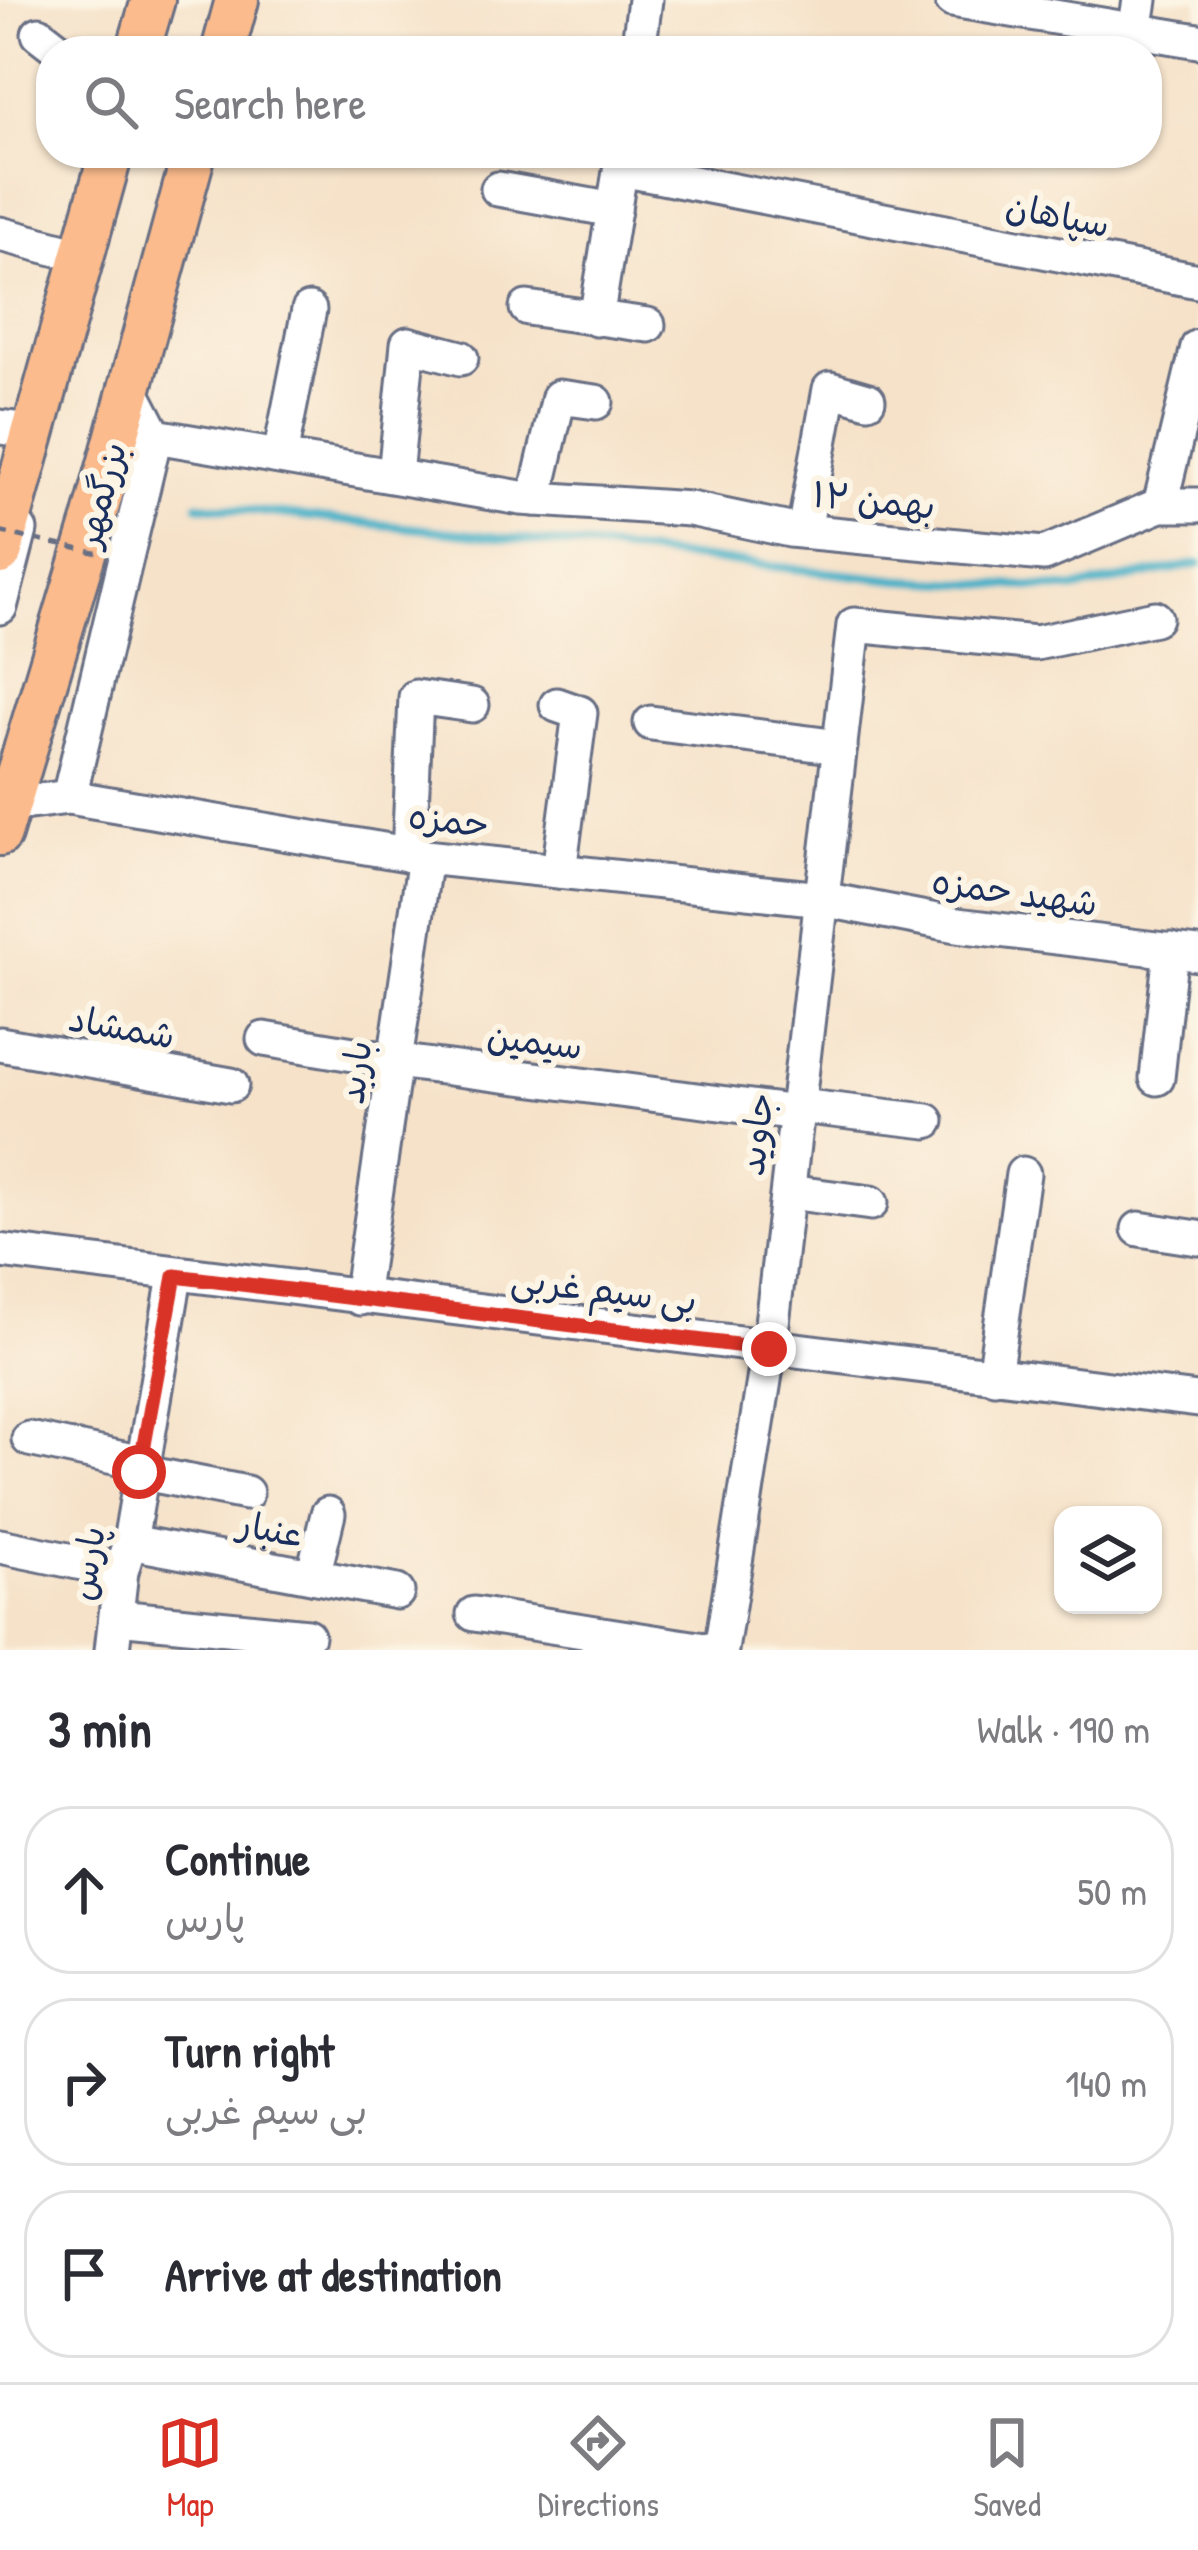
<!DOCTYPE html>
<meta charset="utf-8">
<style>
body{margin:0;font-family:"Patrick Hand","Playpen Sans Arabic",sans-serif;background:#f2f2f3;color:#2b2b33}
.controls{position:absolute;right:36px;bottom:36px;display:grid;overflow:hidden;border-radius:24px;box-shadow:0 3px 9px #0004}
.controls button{width:108px;height:108px;display:grid;place-items:center;padding:0;border:0;border-bottom:3px solid #e1e1e2;background:#fff;color:#2b2b33;font:60px sans-serif}
.stop{position:absolute;width:36px;height:36px;margin:-27px;border:9px solid #d93025;border-radius:50%;background:#fff}
.stop.end{background:#d93025;border-color:#fff;box-shadow:0 3px 12px #0008}
.list{margin:0;padding:0;list-style:none}
h2{display:flex;justify-content:space-between;align-items:center;height:156px;margin:0;padding:0 48px;font-size:51px}
h2 small{font-size:39px;font-weight:400;color:#7c7c81}
.list li{display:grid;grid-template-columns:78px 1fr auto;gap:36px;align-items:center;box-sizing:border-box;height:168px;margin:0 24px 24px;padding:0 24px;border:3px solid #e1e1e2;border-radius:48px}
.list b{display:block;font-size:45px;white-space:nowrap}
.list p{margin:0;font-size:39px;white-space:nowrap;color:#7c7c81}
.list em{font-size:39px;font-style:normal;color:#7c7c81}
.icon{flex:none;width:66px;height:66px;fill:none;stroke:currentColor;stroke-width:2;stroke-linecap:round;stroke-linejoin:round}
.map{position:relative;flex:none;width:1198px;height:1650px;overflow:hidden}
.search{position:absolute;background:#fff;box-shadow:0 3px 9px #0004;left:36px;right:36px;top:36px;height:132px;display:flex;align-items:center;gap:30px;box-sizing:border-box;padding:0 42px;border-radius:48px;color:#7c7c81;font-size:45px}
.sheet{height:732px;background:#fff}
nav{display:flex;justify-content:space-around;align-items:center;box-sizing:border-box;height:168px;border-top:3px solid #e1e1e2;background:#fff;font-size:33px;color:#7c7c81}
nav a{display:grid;justify-items:center;gap:6px}
nav .on{color:#d93025}
.map>svg:first-child{display:block}
.lines{fill:none;stroke-linecap:round;stroke-linejoin:round}
.stream{stroke:#49b1c8;stroke-width:9}
.minor-casing{stroke:#686e83;stroke-width:39}
.major-casing{stroke:#686e83;stroke-width:48}
.minor{stroke:#fff;stroke-width:33}
.major{stroke:#fbbb8c;stroke-width:42}
.path-bridge{stroke:#686e83;stroke-width:4.5;stroke-dasharray:9 9;stroke-linecap:butt}
.route{stroke:#d93025;stroke-width:15}
.labels{text-anchor:middle;dominant-baseline:central;stroke-width:12;stroke-linejoin:round;paint-order:stroke}
.street-label{font-size:36px;fill:#1b2f5e;stroke:#fcf5e5}
</style>
<div class="map">
<svg width="1198" height="1650" viewBox="0 0 1198 1650">
<rect width="100%" height="100%" fill="#fcf5e5"/>
<filter id="ink" filterUnits="userSpaceOnUse"><feTurbulence type="fractalNoise" baseFrequency=".00833" numOctaves="2"/><feDisplacementMap in="SourceGraphic" scale="24" xChannelSelector="R" yChannelSelector="G"/><feConvolveMatrix kernelMatrix="1 2 1 2 8 2 1 2 1" color-interpolation-filters="sRGB"/></filter>
<filter id="wash" filterUnits="userSpaceOnUse"><feTurbulence type="fractalNoise" baseFrequency=".004" numOctaves="4" result="noise"/><feDisplacementMap in="SourceGraphic" scale="48" xChannelSelector="R" yChannelSelector="G"/><feGaussianBlur stdDeviation="2.7" result="paint"/><feColorMatrix in="noise" values="0 0 0 0 0 0 0 0 0 0 0 0 0 0 0 0 0 1.4 0 .05"/><feComposite in="paint" operator="in"/></filter>
<g filter="url(#wash)">
<rect width="100%" height="100%" fill="#f6e2c9"/>
<g class="lines">
<path class="stream" d="M198,505L899,580L1073,589L1198,564"/>
</g>
</g>
<g filter="url(#ink)">
<g class="lines">
<defs>
<g id="minor">
<path d="M952,0L1198,41"/>
<path d="M1135,31L1140,0"/>
<path d="M39,34L61,51"/>
<path d="M638,51L645,0"/>
<path d="M621,169L1198,281"/>
<path d="M498,189L614,210"/>
<path d="M0,234L84,256"/>
<path d="M527,308L648,325"/>
<path d="M596,319L623,153"/>
<path d="M129,386L155,436L521,498L690,509L790,530L1044,554L1160,505H1198"/>
<path d="M0,427L32,431"/>
<path d="M280,456L309,310"/>
<path d="M395,475L408,344L461,358"/>
<path d="M535,499L559,397L596,402"/>
<path d="M1160,505L1198,347"/>
<path d="M804,531L830,389L868,400"/>
<path d="M0,607L20,530"/>
<path d="M557,705L580,713L559,871"/>
<path d="M651,723L840,747"/>
<path d="M69,797L155,436"/>
<path d="M7,805L69,797L425,857L822,899L957,925L1198,954"/>
<path d="M409,855L416,697L472,705"/>
<path d="M264,1039L395,1061L797,1113"/>
<path d="M0,1044L231,1085"/>
<path d="M1157,1078L1171,950"/>
<path d="M798,1106L927,1121"/>
<path d="M788,1192L871,1203"/>
<path d="M1139,1229L1198,1238"/>
<path d="M0,1251L1198,1400"/>
<path d="M360,1298L425,857"/>
<path d="M994,1376L1023,1174"/>
<path d="M29,1439L142,1463"/>
<path d="M139,1472L246,1493"/>
<path d="M130,1542L397,1592"/>
<path d="M0,1546L121,1571"/>
<path d="M313,1576L328,1514"/>
<path d="M474,1614L705,1650"/>
<path d="M117,1617L307,1636"/>
<path d="M112,1650L121,1571L130,1542L175,1276"/>
<path d="M721,1650L769,1349L854,625L1036,643L1155,618"/>
</g>
<g id="major">
<path d="M138,51L153,0"/>
<path d="M223,51L237,0"/>
<path d="M0,553L111,153"/>
<path d="M0,834L94,520L194,153"/>
</g>
</defs>
<use href="#minor" class="minor-casing"/>
<use href="#major" class="major-casing"/>
<use href="#minor" class="minor"/>
<use href="#major" class="major"/>
<path class="path-bridge" d="M0,532L106,555"/>
</g>
</g>
<g class="lines" filter="url(#ink)">
<path class="route" d="M139,1472L175,1276L769,1349"/>
</g>
<g class="labels">
<g class="street-label">
<text transform="translate(1058 214) rotate(11)">سپاهان</text>
<text transform="translate(100 494) rotate(-75)">بزرگمهر</text>
<text transform="translate(874 499) rotate(6)">۱۲ بهمن</text>
<text transform="translate(449 819) rotate(7)">حمزه</text>
<text transform="translate(1015 891) rotate(8)">شهید حمزه</text>
<text transform="translate(122 1026) rotate(10)">شمشاد</text>
<text transform="translate(535 1040) rotate(7)">سیمین</text>
<text transform="translate(354 1072) rotate(-82)">باربد</text>
<text transform="translate(755 1134) rotate(-83)">جاوید</text>
<text transform="translate(604 1289) rotate(7)">بی سیم غربی</text>
<text transform="translate(271 1528) rotate(11)">عنبار</text>
<text transform="translate(86 1563) rotate(-81)">پارس</text>
</g>
</g>
</svg>
<div class="controls">
<button><svg class="icon" aria-label="layers" viewBox="0 0 24 24"><path d="M12 4l9 5-9 5-9-5zM3 14l9 5 9-5"/></svg></button>
</div>
<div class="stop" style="left:139px;top:1472px"></div>
<div class="stop end" style="left:769px;top:1349px"></div>
<div class="search"><svg class="icon" aria-label="search" viewBox="0 0 24 24"><circle cx="10" cy="10" r="6"/><path d="M15 15l6 6"/></svg>Search here</div>
</div>
<section class="sheet">
<h2>3 min<small>Walk · 190 m</small></h2>
<ul class="list">
<li><svg class="icon" aria-label="ahead" viewBox="0 0 24 24"><path d="M12 20V5M6 11l6-6 6 6"/></svg><div><b>Continue</b><p>پارس</p></div><em>50 m</em></li>
<li><svg class="icon" aria-label="right" viewBox="0 0 24 24"><path d="M7 20v-9h11M14 6l5 5-5 5"/></svg><div><b>Turn right</b><p>بی سیم غربی</p></div><em>140 m</em></li>
<li><svg class="icon" aria-label="arrive" viewBox="0 0 24 24"><path d="M6 21V4h12l-3 4 3 4H6"/></svg><div><b>Arrive at destination</b></div></li>
</ul>
</section>
<nav>
<a class="on"><svg class="icon" aria-label="map" viewBox="0 0 24 24"><path d="M3 6l6-2 6 2 6-2v14l-6 2-6-2-6 2zM9 4v14M15 6v14"/></svg>Map</a>
<a><svg class="icon" aria-label="directions" viewBox="0 0 24 24"><path d="M12 3l9 9-9 9-9-9zM9 14v-3h6M13 9l2 2-2 2"/></svg>Directions</a>
<a><svg class="icon" aria-label="saved" viewBox="0 0 24 24"><path d="M7 4h10v16l-5-4-5 4z"/></svg>Saved</a>
</nav>
